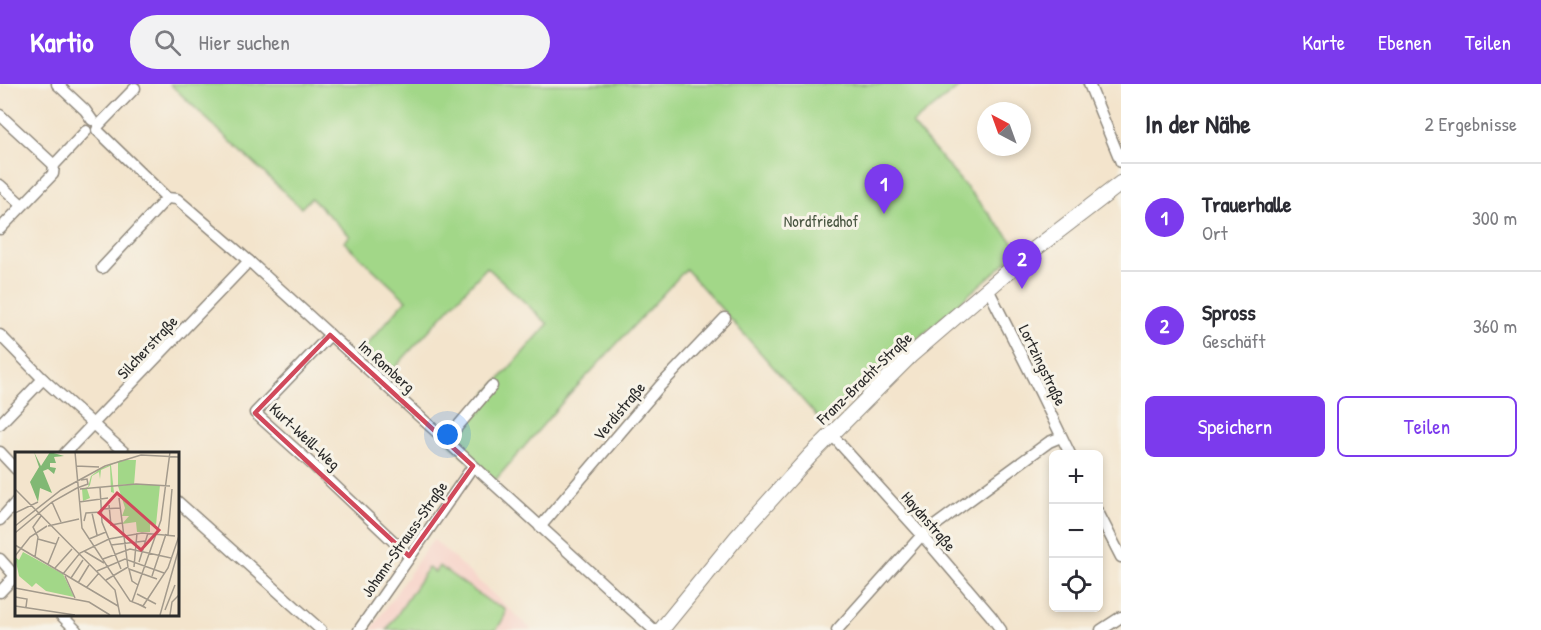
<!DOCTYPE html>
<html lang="de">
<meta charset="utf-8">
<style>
body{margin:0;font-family:"Patrick Hand",sans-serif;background:#f2f2f3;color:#2b2b33}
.controls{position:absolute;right:18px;bottom:18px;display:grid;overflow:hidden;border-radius:9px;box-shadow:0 3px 9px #0003}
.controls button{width:54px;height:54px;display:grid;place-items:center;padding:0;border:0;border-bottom:2px solid #e1e1e2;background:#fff;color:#2b2b33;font:30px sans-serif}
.compass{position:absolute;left:977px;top:18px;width:54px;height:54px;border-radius:50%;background:#fff;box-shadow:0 3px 9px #0003;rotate:319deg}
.you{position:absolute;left:448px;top:351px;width:21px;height:21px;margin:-15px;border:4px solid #fff;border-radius:50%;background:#1a73e8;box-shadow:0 0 0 9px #1a73e833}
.badge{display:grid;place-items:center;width:39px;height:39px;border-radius:50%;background:#7c3aed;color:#fff;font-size:20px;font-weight:700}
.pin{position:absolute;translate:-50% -50px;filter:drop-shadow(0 2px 3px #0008)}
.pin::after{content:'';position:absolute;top:32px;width:21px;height:18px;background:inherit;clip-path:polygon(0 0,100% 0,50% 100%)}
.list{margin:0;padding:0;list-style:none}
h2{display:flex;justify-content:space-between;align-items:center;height:78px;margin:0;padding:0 24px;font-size:26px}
h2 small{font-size:20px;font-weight:400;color:#7c7c81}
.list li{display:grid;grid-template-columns:39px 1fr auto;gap:18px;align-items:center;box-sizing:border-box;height:108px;padding:0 24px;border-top:2px solid #e1e1e2}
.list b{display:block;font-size:22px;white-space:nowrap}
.list p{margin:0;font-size:20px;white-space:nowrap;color:#7c7c81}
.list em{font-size:20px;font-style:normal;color:#7c7c81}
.actions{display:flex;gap:12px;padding:18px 24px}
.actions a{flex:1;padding:14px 0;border:2px solid #7c3aed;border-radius:9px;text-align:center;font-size:21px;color:#7c3aed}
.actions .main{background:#7c3aed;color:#fff}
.icon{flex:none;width:33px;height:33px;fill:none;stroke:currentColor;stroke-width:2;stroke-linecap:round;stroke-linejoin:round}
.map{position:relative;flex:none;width:1121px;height:546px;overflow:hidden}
header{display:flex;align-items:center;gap:36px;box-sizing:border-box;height:84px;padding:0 30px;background:#7c3aed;color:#fff}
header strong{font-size:28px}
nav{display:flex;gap:33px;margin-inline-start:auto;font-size:21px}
.search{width:420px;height:54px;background:#f2f2f3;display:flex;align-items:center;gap:15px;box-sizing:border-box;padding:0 21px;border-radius:33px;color:#7c7c81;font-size:22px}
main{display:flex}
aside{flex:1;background:#fff}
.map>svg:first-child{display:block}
.built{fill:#f7d1c7}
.green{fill:#a2d788;stroke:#66815a;stroke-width:1.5}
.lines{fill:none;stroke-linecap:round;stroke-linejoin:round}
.street-casing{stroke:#8f887c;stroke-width:13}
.secondary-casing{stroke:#8f887c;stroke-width:17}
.street{stroke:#fff;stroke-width:10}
.secondary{stroke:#fff;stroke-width:15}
.marked{fill:none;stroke:#d1495b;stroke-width:4.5;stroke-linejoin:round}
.labels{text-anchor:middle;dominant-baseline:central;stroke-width:6;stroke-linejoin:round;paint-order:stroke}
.park-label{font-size:16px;fill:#495642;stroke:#f7f3e8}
.street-label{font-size:16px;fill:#2b2b2b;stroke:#f7f3e8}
.inset-road{fill:none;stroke:#a39a8c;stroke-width:1.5}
.view{fill:#d1495b;fill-opacity:0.15;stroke:#d1495b;stroke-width:3}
.inset-edge{fill:none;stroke:#2b2b2b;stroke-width:3}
</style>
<header>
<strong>Kartio</strong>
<div class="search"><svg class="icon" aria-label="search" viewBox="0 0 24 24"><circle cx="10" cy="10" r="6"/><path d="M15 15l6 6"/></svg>Hier suchen</div>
<nav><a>Karte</a><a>Ebenen</a><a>Teilen</a></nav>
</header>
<main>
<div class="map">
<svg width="1121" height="546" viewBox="0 0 1121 546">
<rect width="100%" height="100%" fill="#f7f3e8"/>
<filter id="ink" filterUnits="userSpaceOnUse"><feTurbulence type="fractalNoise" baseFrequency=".0167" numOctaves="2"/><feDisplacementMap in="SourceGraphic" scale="12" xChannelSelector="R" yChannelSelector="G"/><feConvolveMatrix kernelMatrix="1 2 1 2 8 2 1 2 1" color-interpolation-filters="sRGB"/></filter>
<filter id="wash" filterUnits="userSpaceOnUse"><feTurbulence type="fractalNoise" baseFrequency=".008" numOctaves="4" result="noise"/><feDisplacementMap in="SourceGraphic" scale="24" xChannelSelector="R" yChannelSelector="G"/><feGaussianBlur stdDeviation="1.35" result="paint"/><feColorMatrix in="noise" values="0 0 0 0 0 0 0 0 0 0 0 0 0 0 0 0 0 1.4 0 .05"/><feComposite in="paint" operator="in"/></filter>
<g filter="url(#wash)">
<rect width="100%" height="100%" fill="#f3e4cc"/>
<path class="built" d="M433,455L532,546H371Z"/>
<g class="green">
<path d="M170,0H963L912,40L1020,166L822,338L686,185L561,320L492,400L446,356L548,240L487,183L388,291L362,266L406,216L344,158L350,152L311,114L301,124Z"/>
<path d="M439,482L493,520C514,523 504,534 496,546H387L428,484L435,488Z"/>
</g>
</g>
<g filter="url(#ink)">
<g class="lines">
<defs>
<g id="street">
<path d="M57,0L85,26L92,36"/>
<path d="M1089,0L1121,78"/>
<path d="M0,31L54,81"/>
<path d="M98,42L135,4"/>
<path d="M97,46L167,114L177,115L249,177L654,546"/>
<path d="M0,101L22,121"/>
<path d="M0,145L53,90L54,81L86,47"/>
<path d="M102,184L167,114"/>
<path d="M988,205L1040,308L1070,370"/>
<path d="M0,251L43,295L0,340"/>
<path d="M330,251L255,329L314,382L409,472"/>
<path d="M43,295L125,369"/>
<path d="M831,350L922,451L991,532L1001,546"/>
<path d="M446,356L492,302"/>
<path d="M0,368L16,385"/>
<path d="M65,369L249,177"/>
<path d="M177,417L321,546"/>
<path d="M1098,428L1121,473"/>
<path d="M0,436L16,418"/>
<path d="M540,443L660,302L725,234"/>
<path d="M0,475L15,492"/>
<path d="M0,508L16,491"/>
<path d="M60,530L76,546"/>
<path d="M359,546L473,382"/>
<path d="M837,546L922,451L1049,358L1061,353"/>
<path d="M1101,546L1121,533"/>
</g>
<path id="secondary" d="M661,546L737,453L810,372L911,271L1031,168L1121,99"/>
</defs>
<use href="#street" class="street-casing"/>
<use href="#secondary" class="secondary-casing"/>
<use href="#street" class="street"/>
<use href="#secondary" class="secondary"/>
</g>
</g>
<path class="marked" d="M330,251L473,382L409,472L255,329Z"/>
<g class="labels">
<g class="park-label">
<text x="821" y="137">Nordfriedhof</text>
</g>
<g class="street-label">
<text transform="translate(147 263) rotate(-47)">Silcherstraße</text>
<text transform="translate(1043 281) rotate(64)">Lortzingstraße</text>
<text transform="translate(387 282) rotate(42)">Im Romberg</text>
<text transform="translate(864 294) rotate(-44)">Franz-Bracht-Straße</text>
<text transform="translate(619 327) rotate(-50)">Verdistraße</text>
<text transform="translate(305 352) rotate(43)">Kurt-Weill-Weg</text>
<text transform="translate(929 437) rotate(49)">Haydnstraße</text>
<text transform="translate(404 455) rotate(-55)">Johann-Strauss-Straße</text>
</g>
</g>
<g transform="translate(15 368)">
<rect width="164" height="164" fill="#f3e4cc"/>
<path d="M106,8H121L119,33H145L141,73L135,72V80H122L121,70L107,72L114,64H107L110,56L103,34L118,32L103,33V10L96,13L99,41L96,40L95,14L86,18L85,27L84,20L77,24L75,33L72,37L75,46L68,49L67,37L73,35L76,24L85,17ZM8,100L48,122L59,145L31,139L21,131L17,135L4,124L0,105L4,108Z" fill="#a2d788"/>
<path d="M19,0L26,14L35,0L49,4L39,5L41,11H35V15L41,16L39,22L33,17L28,19L37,41L25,36L23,50L15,30L24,15Z" fill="#81b874"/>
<path class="inset-road" d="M60,0L67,76L115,149L128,154L131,156L123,152M61,14L84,15M85,35L87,70L106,117M62,36L73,32L72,27L66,28M0,37L100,138L105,163M65,37L121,32L155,34M37,50L46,70M64,50L93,46M94,53L96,73L107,71M86,57L105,56M0,61L23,50M77,61L82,83M69,69L71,61L86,60M0,74L46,38L90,14L126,3L164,5M33,74L64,67M0,81L37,50L62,36M153,83L157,37M23,87L41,92M74,87L91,80M0,93L103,154M96,93L130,89M69,99L89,111M0,104L15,85L32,74M20,105L23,85L18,75L26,64M88,107L115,97L156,106M124,110L133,81M33,112L44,85M119,115L122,81M40,116L57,97M82,119L110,107L149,121M48,122L65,101L94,87L127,81L160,84M50,124L60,146M137,124L151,82M56,126L68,108M91,128L113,115L104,46M63,131L74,113M123,133L117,129L114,117L142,127M0,136L74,150L95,163M71,136L84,121M122,142L141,152M0,145L12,147L11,155M117,150L146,68L155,0M0,154L60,163M128,154L153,116L164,84M150,158L160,133M145,163L164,96M155,163L157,150L164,143"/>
<path class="view" d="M102,41L144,78L126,98L84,61Z"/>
<rect width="164" height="164" class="inset-edge"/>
</g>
</svg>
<div class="controls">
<button>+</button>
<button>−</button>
<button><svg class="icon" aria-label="locate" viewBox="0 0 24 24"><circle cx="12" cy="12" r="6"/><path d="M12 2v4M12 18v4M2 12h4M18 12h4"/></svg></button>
</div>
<svg class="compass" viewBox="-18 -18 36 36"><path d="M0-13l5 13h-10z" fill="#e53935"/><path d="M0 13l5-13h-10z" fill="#7c7c81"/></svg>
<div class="you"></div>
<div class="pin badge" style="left:884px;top:130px">1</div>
<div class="pin badge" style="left:1022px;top:205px">2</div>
</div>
<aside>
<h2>In der Nähe<small>2 Ergebnisse</small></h2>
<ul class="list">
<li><span class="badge">1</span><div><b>Trauerhalle</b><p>Ort</p></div><em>300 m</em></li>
<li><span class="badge">2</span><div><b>Spross</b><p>Geschäft</p></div><em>360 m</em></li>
</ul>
<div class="actions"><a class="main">Speichern</a><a>Teilen</a></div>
</aside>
</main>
